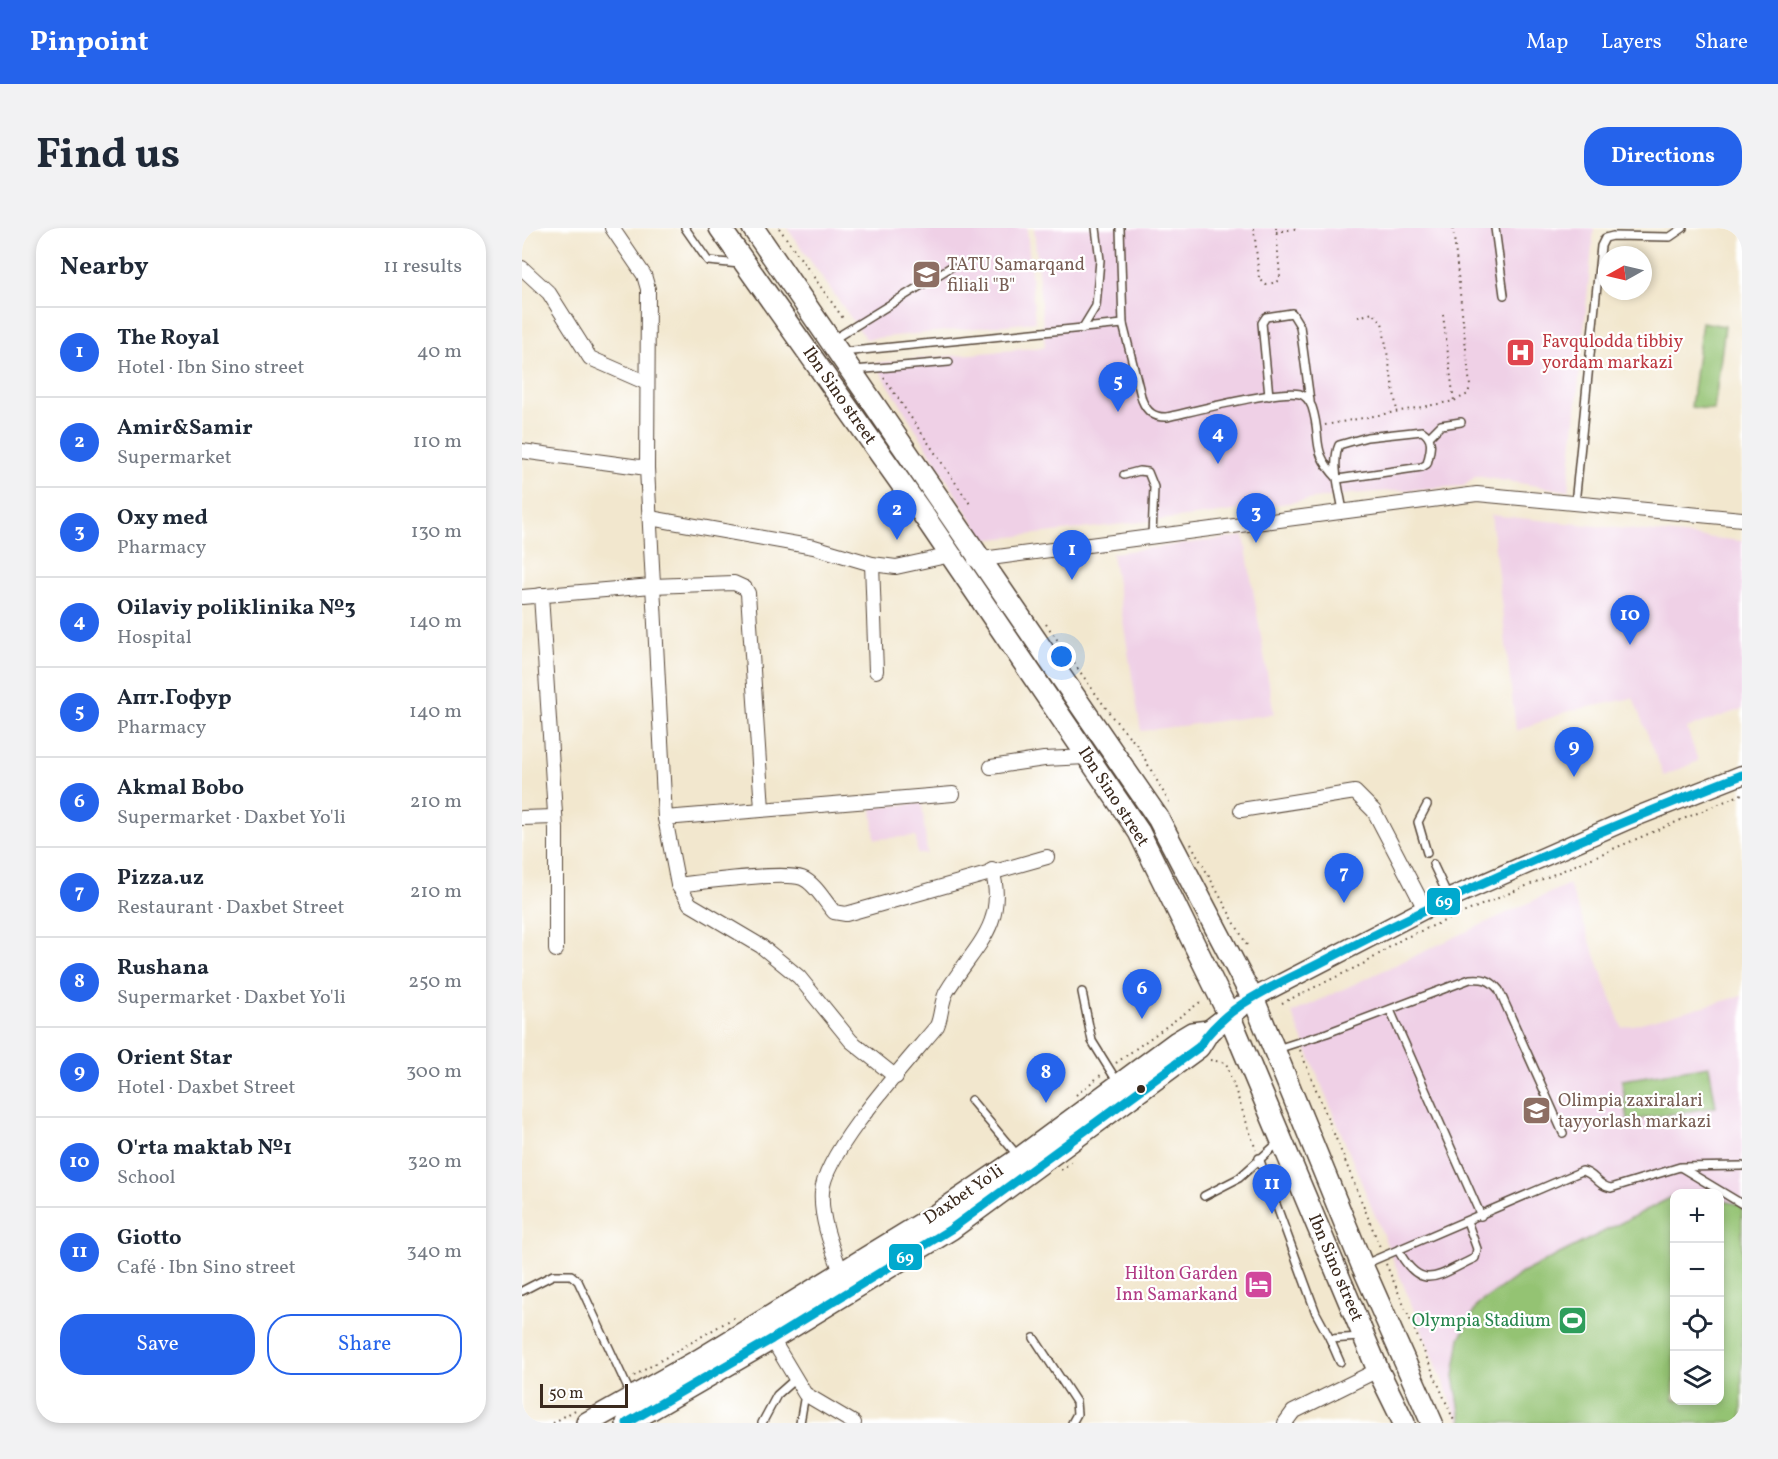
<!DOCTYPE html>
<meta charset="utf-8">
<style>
body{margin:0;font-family:Vollkorn,serif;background:#f2f2f3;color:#1f2937}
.controls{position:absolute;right:18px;bottom:18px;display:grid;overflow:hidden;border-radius:12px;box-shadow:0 3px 9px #0003}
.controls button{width:54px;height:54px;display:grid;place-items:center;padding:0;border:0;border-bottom:2px solid #e0e1e3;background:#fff;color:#1f2937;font:30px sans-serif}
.compass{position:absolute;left:1076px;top:18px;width:54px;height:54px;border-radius:50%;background:#fff;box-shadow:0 3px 9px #0003;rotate:262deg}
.scale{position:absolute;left:18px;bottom:15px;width:88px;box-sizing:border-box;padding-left:6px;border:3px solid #3b2a1e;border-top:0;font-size:16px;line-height:21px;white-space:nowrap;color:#3b2a1e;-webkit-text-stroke:4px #fff;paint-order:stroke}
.you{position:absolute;left:540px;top:429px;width:21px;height:21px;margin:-15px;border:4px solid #fff;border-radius:50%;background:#1a73e8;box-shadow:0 0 0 9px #1a73e833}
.badge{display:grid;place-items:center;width:39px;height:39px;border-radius:50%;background:#2563eb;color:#fff;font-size:20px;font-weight:700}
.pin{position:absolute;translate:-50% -50px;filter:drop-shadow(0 2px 3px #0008)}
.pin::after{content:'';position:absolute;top:32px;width:21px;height:18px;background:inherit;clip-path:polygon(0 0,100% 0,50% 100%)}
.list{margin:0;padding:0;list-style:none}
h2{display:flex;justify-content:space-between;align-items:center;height:78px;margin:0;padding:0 24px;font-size:26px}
h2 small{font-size:20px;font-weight:400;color:#747a83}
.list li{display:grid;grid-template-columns:39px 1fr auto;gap:18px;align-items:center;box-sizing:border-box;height:90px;padding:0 24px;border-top:2px solid #e0e1e3}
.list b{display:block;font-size:22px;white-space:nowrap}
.list p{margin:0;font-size:20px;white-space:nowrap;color:#747a83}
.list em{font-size:20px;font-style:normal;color:#747a83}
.actions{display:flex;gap:12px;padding:18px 24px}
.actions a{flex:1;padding:14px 0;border:2px solid #2563eb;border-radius:24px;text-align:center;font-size:21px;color:#2563eb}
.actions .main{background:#2563eb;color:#fff}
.icon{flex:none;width:33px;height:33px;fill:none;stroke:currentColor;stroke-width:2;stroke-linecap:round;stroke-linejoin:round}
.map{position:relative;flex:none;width:1220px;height:1195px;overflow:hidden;border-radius:24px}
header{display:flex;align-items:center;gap:36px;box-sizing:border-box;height:84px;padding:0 30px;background:#2563eb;color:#fff}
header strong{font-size:28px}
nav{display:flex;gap:33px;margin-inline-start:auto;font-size:21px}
.intro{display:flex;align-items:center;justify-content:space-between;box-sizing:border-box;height:144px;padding:0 36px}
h1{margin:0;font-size:42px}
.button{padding:15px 27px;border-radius:24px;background:#2563eb;color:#fff;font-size:21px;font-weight:700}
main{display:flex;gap:36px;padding:0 36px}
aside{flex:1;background:#fff;border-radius:24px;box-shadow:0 3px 9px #0003}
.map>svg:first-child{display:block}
.built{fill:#efd0e6;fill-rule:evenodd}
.green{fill:#94c373;stroke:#687648;stroke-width:1.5}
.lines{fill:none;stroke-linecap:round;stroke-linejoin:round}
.lane-casing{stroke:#564638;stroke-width:10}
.street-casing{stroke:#564638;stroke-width:16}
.secondary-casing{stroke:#564638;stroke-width:21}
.primary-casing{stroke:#564638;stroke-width:24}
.path{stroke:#564638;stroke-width:2;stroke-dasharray:1.5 4.5;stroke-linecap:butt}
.lane{stroke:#fff;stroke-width:7}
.street{stroke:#fff;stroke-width:14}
.secondary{stroke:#fff;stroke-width:18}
.primary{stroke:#fff;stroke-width:21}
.bus-1-casing{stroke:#fff;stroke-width:14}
.bus-1{stroke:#00a9ce;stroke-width:9}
.bus-dot{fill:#3b2a1e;stroke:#fff;stroke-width:2}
.labels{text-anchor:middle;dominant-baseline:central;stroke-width:4.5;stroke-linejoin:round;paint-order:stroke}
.education-label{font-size:18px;fill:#785e54;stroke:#fff;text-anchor:start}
.health-label{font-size:18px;fill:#be3a42;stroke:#fff;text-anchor:start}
.street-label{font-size:18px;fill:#3b2a1e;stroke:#fff}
.hotel-label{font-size:18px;fill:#b23c85;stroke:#fff;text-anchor:end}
.leisure-label{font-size:18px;fill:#27864d;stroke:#fff;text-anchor:end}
.line-badge{stroke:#fff;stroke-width:2}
.badge-label{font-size:16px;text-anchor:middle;font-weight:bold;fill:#fff}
</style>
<header>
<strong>Pinpoint</strong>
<nav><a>Map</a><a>Layers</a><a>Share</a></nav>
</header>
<div class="intro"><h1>Find us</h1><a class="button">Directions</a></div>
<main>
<aside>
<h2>Nearby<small>11 results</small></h2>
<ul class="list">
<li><span class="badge">1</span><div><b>The Royal</b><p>Hotel · Ibn Sino street</p></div><em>40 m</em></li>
<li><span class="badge">2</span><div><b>Amir&amp;Samir</b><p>Supermarket</p></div><em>110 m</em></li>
<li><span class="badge">3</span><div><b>Oxy med</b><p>Pharmacy</p></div><em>130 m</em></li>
<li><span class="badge">4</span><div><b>Oilaviy poliklinika №3</b><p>Hospital</p></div><em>140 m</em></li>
<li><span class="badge">5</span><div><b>Апт.Гофур</b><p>Pharmacy</p></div><em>140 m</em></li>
<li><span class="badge">6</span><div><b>Akmal Bobo</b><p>Supermarket · Daxbet Yo'li</p></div><em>210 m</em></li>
<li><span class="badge">7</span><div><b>Pizza.uz</b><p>Restaurant · Daxbet Street</p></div><em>210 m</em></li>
<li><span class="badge">8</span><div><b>Rushana</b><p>Supermarket · Daxbet Yo'li</p></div><em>250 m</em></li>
<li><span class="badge">9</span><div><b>Orient Star</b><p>Hotel · Daxbet Street</p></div><em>300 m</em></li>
<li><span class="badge">10</span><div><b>O'rta maktab №1</b><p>School</p></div><em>320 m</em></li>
<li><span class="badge">11</span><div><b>Giotto</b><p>Café · Ibn Sino street</p></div><em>340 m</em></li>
</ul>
<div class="actions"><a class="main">Save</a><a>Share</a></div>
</aside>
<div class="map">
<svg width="1220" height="1195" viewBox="0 0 1220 1195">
<rect width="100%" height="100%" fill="#fff"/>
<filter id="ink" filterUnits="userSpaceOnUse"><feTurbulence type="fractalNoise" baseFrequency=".0167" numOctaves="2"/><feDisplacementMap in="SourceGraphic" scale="12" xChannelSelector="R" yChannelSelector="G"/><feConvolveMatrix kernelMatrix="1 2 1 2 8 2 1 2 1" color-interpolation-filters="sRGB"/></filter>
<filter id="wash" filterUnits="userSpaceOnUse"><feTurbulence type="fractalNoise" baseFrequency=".008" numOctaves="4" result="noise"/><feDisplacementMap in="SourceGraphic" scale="24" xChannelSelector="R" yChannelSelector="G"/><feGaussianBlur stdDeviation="1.35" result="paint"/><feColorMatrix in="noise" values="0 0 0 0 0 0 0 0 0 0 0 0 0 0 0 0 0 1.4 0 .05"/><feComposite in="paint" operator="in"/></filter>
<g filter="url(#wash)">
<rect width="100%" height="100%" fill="#f2e7ce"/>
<g class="built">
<path d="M265,0H505L513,94L344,111Z"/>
<path d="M512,0H1072L1046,263L954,248L942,258L826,266L690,286L462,312L353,135L523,119Z"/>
<path d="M969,287L1220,313V481L1165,500L1176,533L1142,548L1111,470L1047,483L994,503Z"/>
<path d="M722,308L752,486L619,503L590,325Z"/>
<path d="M400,575L405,626H395L394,608L353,611L350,580Z"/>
<path d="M1047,656L1100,800L1220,768V1195H938L770,785ZM1152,966H1198V1172H1152Z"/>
</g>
<g class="green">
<path d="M1180,94L1203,98L1192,182L1169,179Z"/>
<path d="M1187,838L1194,879L1106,893L1100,852Z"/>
<path d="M1152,968V1172H1198V972L1220,977V1195H940L932,1148L938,1110L956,1076L1000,1045Z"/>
</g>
</g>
<g filter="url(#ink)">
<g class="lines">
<defs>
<g id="lane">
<path d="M163,0L186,33L218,36"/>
<path d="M598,0L601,96L620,172C625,184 632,190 645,189C672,183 756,161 778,166C784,168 788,174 790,179C801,213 787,221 816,251L900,239L905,236C908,223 913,211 900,203L845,209L817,217C809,235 818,264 821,283"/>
<path d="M973,0L982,67"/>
<path d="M560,101L574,78L578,32L574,0"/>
<path d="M312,111L429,39"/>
<path d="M320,124L601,96"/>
<path d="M332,142L427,134"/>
<path d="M747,168L740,95L744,89L770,85L778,98L788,173"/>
<path d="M907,209L919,197L939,194"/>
<path d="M602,247L617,243L626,244L632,259L630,308"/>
<path d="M1053,276L1079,18L1083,10L1091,8L1148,9L1161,0"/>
<path d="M905,625L896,594L905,577"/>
<path d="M911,636L926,668"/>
<path d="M560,764L570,813L596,855"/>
<path d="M868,782L959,988"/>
<path d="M755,821L805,805L948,751C961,750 968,751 977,762L1041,905"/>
<path d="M449,872L496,928"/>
<path d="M737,930L794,1085L808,1111L838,1109"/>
<path d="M1160,940L1220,976"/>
<path d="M682,968L717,950L757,914"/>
<path d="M876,1022C900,1066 916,1047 953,1030L955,1021L945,993"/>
<path d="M843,1036L1060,943C1073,945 1075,958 1089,960L1158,939L1220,938"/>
<path d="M0,1063L31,1047H49L56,1053L109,1167"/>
<path d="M512,1110L554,1174L555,1186L550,1195"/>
<path d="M808,1111L818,1134"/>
<path d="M240,1195L255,1167L273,1151"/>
<path d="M278,1195L283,1166"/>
</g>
<g id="street">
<path d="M90,0L122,47L126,61L125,240L143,590L431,566"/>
<path d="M0,40L27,65L68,130L125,155"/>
<path d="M0,223L125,240"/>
<path d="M128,290L292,319L350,336L374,339L429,327L434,328"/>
<path d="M453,332L955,266L1220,291"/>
<path d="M350,336L354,443"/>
<path d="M19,367L34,601V722"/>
<path d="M0,369L130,358L212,355L223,360L226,365L240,581"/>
<path d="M469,539L522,531L565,529"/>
<path d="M719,582L833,564L852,583L903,681"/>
<path d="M0,590L33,589"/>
<path d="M143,590L156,657C180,654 261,643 280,650C293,655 303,674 312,684L324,686L525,629"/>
<path d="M156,657L168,676L239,718L277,749L329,813L374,849"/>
<path d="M319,1044C310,1020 298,990 300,964C302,924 387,832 415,798C420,787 419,772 425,763C450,721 486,697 470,642"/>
<path d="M250,1111L283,1166L332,1195"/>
<path d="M763,1195L771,1184L856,1142"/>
</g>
<path id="secondary" d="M731,770L903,681L1108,591L1220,547"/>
<g id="primary">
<path d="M198,0L398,282L617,604L707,787L856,1142L882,1195"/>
<path d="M231,0L636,590L734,777L840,1037L910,1195"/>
<path d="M65,1195L177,1132L414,987L498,930L655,814L670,805L687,803"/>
<path d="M105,1195L250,1111L429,1001L677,819L687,803L718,779"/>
</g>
</defs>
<use href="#lane" class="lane-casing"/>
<use href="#street" class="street-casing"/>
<use href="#secondary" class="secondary-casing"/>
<use href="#primary" class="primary-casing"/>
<g class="path">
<path d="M257,0L323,93"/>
<path d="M732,0L737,50L744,57L757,53L758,49L754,0"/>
<path d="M754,4L777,0"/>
<path d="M921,87L932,173"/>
<path d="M836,89L851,85L860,94L875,183"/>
<path d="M362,150L448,276"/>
<path d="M803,197L932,173L946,166L948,158L931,0"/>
<path d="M524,396L591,490L615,517L648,576"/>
<path d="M669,616L727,721"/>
<path d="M760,775L845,734L880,711L1220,566"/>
<path d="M778,822L858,1019"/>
<path d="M688,832L704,835L734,922"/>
<path d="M594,835L681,772"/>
<path d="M554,867L580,846"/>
<path d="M539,942L553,931"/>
<path d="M864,1036L933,1195"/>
<path d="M112,1148L213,1089"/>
<path d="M31,1195L55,1181"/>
</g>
<use href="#lane" class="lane"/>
<use href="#street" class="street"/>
<use href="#secondary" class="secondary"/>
<use href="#primary" class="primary"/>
<defs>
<path id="bus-1" d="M105,1195L250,1111L429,1001L677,819C704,775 758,756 802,733C937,662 1078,602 1220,547"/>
</defs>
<use href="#bus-1" class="bus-1-casing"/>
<use href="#bus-1" class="bus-1"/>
</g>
</g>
<defs>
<symbol id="university-square" viewBox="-11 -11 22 22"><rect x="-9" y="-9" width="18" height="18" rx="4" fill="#8d6e63" stroke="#fff"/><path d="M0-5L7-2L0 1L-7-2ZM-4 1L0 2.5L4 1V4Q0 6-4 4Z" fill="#fff"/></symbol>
<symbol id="hospital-square" viewBox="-11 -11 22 22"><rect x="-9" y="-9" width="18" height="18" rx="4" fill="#e0444e" stroke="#fff"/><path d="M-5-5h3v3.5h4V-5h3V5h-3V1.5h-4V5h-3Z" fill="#fff"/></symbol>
<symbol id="hotel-square" viewBox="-11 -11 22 22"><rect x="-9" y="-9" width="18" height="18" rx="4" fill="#d1479c" stroke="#fff"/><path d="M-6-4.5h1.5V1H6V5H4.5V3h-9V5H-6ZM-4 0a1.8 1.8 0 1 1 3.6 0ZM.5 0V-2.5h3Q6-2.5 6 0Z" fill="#fff"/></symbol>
<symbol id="stadium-square" viewBox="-11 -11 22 22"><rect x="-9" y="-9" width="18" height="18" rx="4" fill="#2e9e5b" stroke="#fff"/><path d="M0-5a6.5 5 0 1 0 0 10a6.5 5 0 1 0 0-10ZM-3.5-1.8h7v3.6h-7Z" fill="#fff"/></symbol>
</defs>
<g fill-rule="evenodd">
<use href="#university-square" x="388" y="30" width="33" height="33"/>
<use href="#hospital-square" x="982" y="108" width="33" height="33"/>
<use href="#university-square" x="998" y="866" width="33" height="33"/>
<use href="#hotel-square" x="720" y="1040" width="33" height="33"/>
<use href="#stadium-square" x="1034" y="1076" width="33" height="33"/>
</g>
<circle class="bus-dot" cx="619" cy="861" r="5"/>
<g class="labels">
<g class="education-label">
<text x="425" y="37">TATU Samarqand<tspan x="425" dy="21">filiali "B"</tspan></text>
<text x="1036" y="873">Olimpia zaxiralari<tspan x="1036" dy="21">tayyorlash markazi</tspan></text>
</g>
<g class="health-label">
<text x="1020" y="114">Favqulodda tibbiy<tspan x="1020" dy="21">yordam markazi</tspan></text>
</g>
<g class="street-label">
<text transform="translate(317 168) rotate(55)">Ibn Sino street</text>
<text transform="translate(591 569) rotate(57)">Ibn Sino street</text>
<text transform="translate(442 967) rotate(-34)">Daxbet Yo'li</text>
<text transform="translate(813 1040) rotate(67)">Ibn Sino street</text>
</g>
<g class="hotel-label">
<text x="716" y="1046">Hilton Garden<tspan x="716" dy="21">Inn Samarkand</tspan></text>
</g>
<g class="leisure-label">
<text x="1029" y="1093">Olympia Stadium</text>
</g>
</g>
<g class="line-badge">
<rect x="904" y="659" width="35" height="29" rx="6" fill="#00a9ce"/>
<rect x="366" y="1015" width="35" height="28" rx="6" fill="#00a9ce"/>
</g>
<g class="badge-label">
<text x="922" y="679">69</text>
<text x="383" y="1035">69</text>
</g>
</svg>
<div class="controls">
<button>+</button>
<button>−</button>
<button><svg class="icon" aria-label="locate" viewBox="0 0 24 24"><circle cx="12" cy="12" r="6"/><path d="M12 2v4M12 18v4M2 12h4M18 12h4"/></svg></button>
<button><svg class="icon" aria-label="layers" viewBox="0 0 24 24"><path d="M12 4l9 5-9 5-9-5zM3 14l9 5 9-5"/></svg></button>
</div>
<svg class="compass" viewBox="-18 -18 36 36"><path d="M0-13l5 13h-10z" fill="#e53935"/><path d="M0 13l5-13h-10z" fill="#747a83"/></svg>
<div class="scale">50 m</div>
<div class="you"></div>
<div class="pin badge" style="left:550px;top:352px">1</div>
<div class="pin badge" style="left:375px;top:312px">2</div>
<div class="pin badge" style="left:734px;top:315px">3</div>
<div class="pin badge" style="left:696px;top:236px">4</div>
<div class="pin badge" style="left:596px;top:184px">5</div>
<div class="pin badge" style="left:620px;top:791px">6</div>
<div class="pin badge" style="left:822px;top:675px">7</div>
<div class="pin badge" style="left:524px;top:875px">8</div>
<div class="pin badge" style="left:1052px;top:549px">9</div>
<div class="pin badge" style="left:1108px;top:417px">10</div>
<div class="pin badge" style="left:750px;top:986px">11</div>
</div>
</main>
